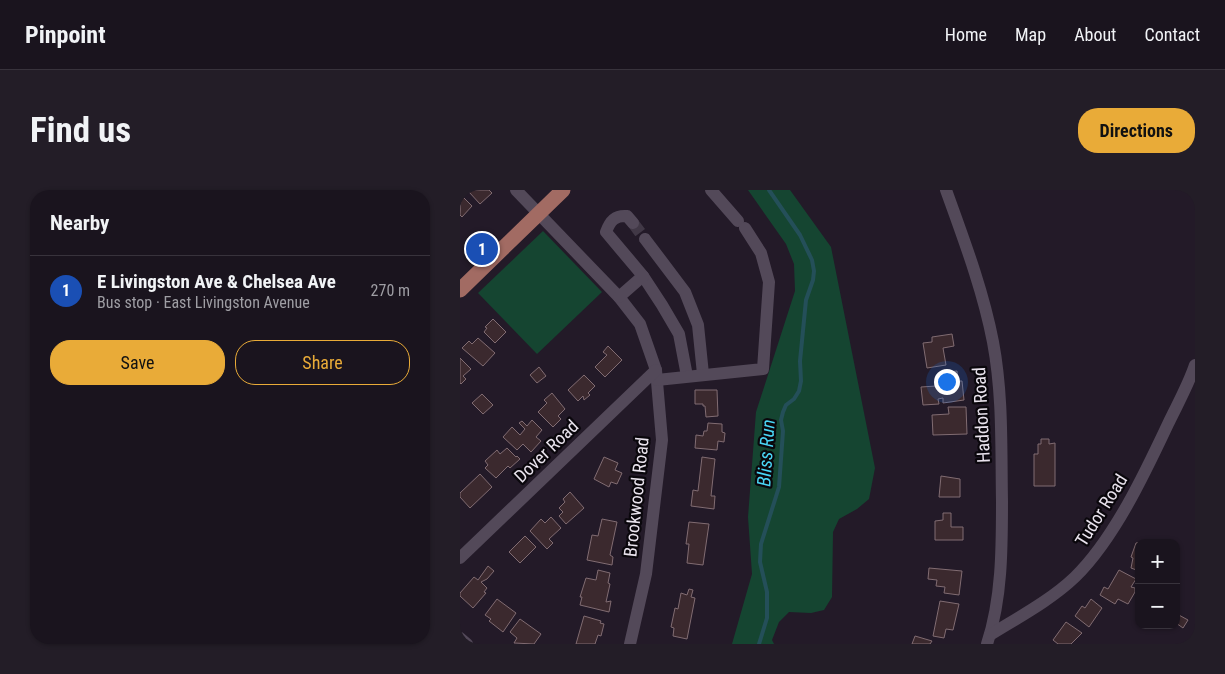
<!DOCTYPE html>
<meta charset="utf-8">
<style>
body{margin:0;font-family:"Roboto Condensed",sans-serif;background:#231d27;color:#f1f3f6}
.controls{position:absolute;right:15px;bottom:15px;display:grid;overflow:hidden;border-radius:10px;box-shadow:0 1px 4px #0004}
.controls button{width:45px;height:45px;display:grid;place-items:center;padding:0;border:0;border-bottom:1px solid #38333c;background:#1a141e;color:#f1f3f6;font:25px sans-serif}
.you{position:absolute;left:486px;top:191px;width:18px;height:18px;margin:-12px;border:4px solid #fff;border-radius:50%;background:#1a73e8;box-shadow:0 0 0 8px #1a73e833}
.badge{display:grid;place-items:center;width:32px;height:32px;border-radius:50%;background:#e9ab38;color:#fff;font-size:16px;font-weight:700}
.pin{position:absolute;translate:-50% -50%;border:2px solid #fff;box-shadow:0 1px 5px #0006}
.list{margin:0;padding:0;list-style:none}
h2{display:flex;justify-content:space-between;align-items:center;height:65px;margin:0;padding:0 20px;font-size:21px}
h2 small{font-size:16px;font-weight:400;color:#9f9ea4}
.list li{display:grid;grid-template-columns:32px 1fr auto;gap:15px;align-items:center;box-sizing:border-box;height:70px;padding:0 20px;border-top:1px solid #38333c}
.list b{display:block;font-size:19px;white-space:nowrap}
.list p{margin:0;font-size:16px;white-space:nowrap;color:#9f9ea4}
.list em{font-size:16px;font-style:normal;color:#9f9ea4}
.actions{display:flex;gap:10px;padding:15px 20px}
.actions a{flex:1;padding:11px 0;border:1px solid #e9ab38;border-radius:20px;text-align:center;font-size:18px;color:#e9ab38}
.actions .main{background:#e9ab38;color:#111}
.map{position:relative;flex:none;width:735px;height:454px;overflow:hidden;border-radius:20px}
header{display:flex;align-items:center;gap:30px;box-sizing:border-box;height:70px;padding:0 25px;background:#1a141e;border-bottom:1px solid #38333c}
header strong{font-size:24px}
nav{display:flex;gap:28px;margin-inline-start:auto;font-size:18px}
.intro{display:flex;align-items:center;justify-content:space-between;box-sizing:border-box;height:120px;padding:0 30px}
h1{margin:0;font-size:35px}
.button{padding:12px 22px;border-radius:20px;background:#e9ab38;color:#111;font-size:18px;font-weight:700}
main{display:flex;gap:30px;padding:0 30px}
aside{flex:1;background:#1a141e;border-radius:20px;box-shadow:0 1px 4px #0004}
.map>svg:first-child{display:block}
.green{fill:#154531}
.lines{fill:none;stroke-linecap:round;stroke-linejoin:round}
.stream{stroke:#244f59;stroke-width:4}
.building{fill:#3b292e;stroke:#816c72}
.minor-tunnel{stroke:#413846;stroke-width:12;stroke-dasharray:12 6;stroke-linecap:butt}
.minor{stroke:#534959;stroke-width:12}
.major{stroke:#a26b63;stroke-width:15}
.labels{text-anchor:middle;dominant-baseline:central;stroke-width:4.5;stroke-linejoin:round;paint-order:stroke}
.street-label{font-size:18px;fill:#e9e3ed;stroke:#0a070c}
.water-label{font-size:19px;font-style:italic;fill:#4ad6f5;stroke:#0a070c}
</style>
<header>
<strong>Pinpoint</strong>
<nav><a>Home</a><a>Map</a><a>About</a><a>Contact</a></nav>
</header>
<div class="intro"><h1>Find us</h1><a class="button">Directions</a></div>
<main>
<aside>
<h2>Nearby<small></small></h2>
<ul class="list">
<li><span class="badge" style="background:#1a4fb4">1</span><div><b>E Livingston Ave &amp; Chelsea Ave</b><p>Bus stop · East Livingston Avenue</p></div><em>270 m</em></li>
</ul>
<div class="actions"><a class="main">Save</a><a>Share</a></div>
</aside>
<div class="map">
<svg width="735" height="454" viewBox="0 0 735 454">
<rect width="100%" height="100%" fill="#231a28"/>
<g class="green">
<path d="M288,0H330L371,57L415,278L409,309L397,319L379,329L373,342L372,407L364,420L351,423L329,422L319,432L312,450L314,454H272L292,384L288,327L296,222L335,101L334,74L326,54Z"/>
<path d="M83,41L142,102L77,164L18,103Z"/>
</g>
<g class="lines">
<path class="stream" d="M299,454L307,428V402L300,372L301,354L319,297L323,241L321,230L323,222L326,215L334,209L339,201L341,191L340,171L346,110L353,90L354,81L352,70L340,45L309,0"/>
</g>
<g class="building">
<path d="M11,0H29L32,3L20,14L9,2Z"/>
<path d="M1,5L12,16L2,27L0,25Z"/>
<path d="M33,129L46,142L35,153L24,142L27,138L25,137Z"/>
<path d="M492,144L494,156L483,158L486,175L467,178L463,153L472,152V147Z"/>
<path d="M18,148L35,163L23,176L2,158L9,151L12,154Z"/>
<path d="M148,156L162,170L145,187L135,177L147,165L143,162Z"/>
<path d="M0,168L11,179L3,186L6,189L1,194L0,193Z"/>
<path d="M79,177L86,186L77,193L70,185Z"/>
<path d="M497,181L498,191H502L504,210L483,213V208L478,209L479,214L463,215L461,197L476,196L477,198H481L479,183Z"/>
<path d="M124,185L135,196L128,203L130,205L124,210L123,206L118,211L108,200Z"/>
<path d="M235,200H257L258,226L246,227L245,216H243V214H235Z"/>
<path d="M92,203L105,219L98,226L101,229L93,237L78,222L87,213L84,210Z"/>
<path d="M22,204L33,215L23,224L12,213Z"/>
<path d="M488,217H506L507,244L473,245L472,225L489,224Z"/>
<path d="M72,230L82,240L76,247L81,251L71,262L63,254L57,260L43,247L52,237L60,245L65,239L59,233L62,231L67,236Z"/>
<path d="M248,233L262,234V242L265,243L264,252L258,251L257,260L235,258L236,245L243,246L244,241H247Z"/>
<path d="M581,249H589V254L595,253V296H574V264H578V254H581Z"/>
<path d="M47,258L56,267L57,266L60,269L50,278L48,276L36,288L25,278L28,275L25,271L37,260L40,264Z"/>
<path d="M144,267L158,273L155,280L162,283L157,294L151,292L149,297L134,289Z"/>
<path d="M242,267L255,269L251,306H255L254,319L231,316L233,300L238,301Z"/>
<path d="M20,284L32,297L10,318L0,307V303Z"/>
<path d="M481,286L500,289V307H479Z"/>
<path d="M110,302L124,318L106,334L99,326L103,322L99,318L105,312L103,309Z"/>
<path d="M483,323H491V337H503V350H475V331L483,330Z"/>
<path d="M91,327L101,338L89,349L93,353L87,359L70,341L81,329L85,333Z"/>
<path d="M142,329L157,332L150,365L153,367L152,375L127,370L132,345L138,346Z"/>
<path d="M229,332L249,334L243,375L227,373L229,354H226Z"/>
<path d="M65,346L76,357L60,373L49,362Z"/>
<path d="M688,351L691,353H679V381L671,378L673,368L671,367L676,353Z"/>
<path d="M28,376L34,381L27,389L21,392L27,398L24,402L26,403L13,418L0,406V403L14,387L18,390Z"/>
<path d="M469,378L502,381L499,405L484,403L485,397L476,396L477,390L468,389Z"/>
<path d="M138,380L150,383L148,393L150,394L146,412L151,411L149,422L120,415L122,407H120L126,388L136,390Z"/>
<path d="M659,380L676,389L671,397L675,398V402L668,414L658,409L655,414L640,405L644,397L648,399Z"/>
<path d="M229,399L233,400L231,407L235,408L227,449L213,446L214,438L211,437L215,418L218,419L221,403L227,405Z"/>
<path d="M37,409L56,423L43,442L29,431L31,429L25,425Z"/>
<path d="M631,409L642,418L629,437L615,426L622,416L625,418Z"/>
<path d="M480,411L499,414L493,440L486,439L484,448L473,446Z"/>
<path d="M717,424L728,430L723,438L716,433Z"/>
<path d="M124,426L141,431L140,433L144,434L141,446L138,445L135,454H116Z"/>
<path d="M60,429L81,444L74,454L54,453L57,448L50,442Z"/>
<path d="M606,432L622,443L611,454H598L593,450Z"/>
<path d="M455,446L472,451L470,454H452Z"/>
</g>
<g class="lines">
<path class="minor-tunnel" d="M173,33L185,49"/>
<g class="minor">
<path d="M56,0L159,107L180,134L196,180L202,250L186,384L170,454"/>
<path d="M251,0L278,31"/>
<path d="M486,0C504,50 523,100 533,152C543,205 541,258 542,311C542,358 542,409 527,454"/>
<path d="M185,49L225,102L238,135L243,184"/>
<path d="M183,86L202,115L219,144L227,186"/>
<path d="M159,107L183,86L146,42C150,31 155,25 167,26L173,33"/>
<path d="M197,190L303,179L309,92L301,63L285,38"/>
<path d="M0,368L196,180"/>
<path d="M530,445C559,427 591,410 615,387C654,349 685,283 708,234C717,215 728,196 735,175"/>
<path d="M0,448L7,454"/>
</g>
<path class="major" d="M0,100L103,0"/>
</g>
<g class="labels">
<g class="street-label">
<text transform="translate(521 225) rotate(-93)">Haddon Road</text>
<text transform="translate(86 261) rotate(-44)">Dover Road</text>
<text transform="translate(176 307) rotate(-84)">Brookwood Road</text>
<text transform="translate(641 320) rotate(-58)">Tudor Road</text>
</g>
<g class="water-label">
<text transform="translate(306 263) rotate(-86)">Bliss Run</text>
</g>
</g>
</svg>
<div class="controls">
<button>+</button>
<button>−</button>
</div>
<div class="you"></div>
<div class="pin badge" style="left:22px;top:59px;background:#1a4fb4">1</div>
</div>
</main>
